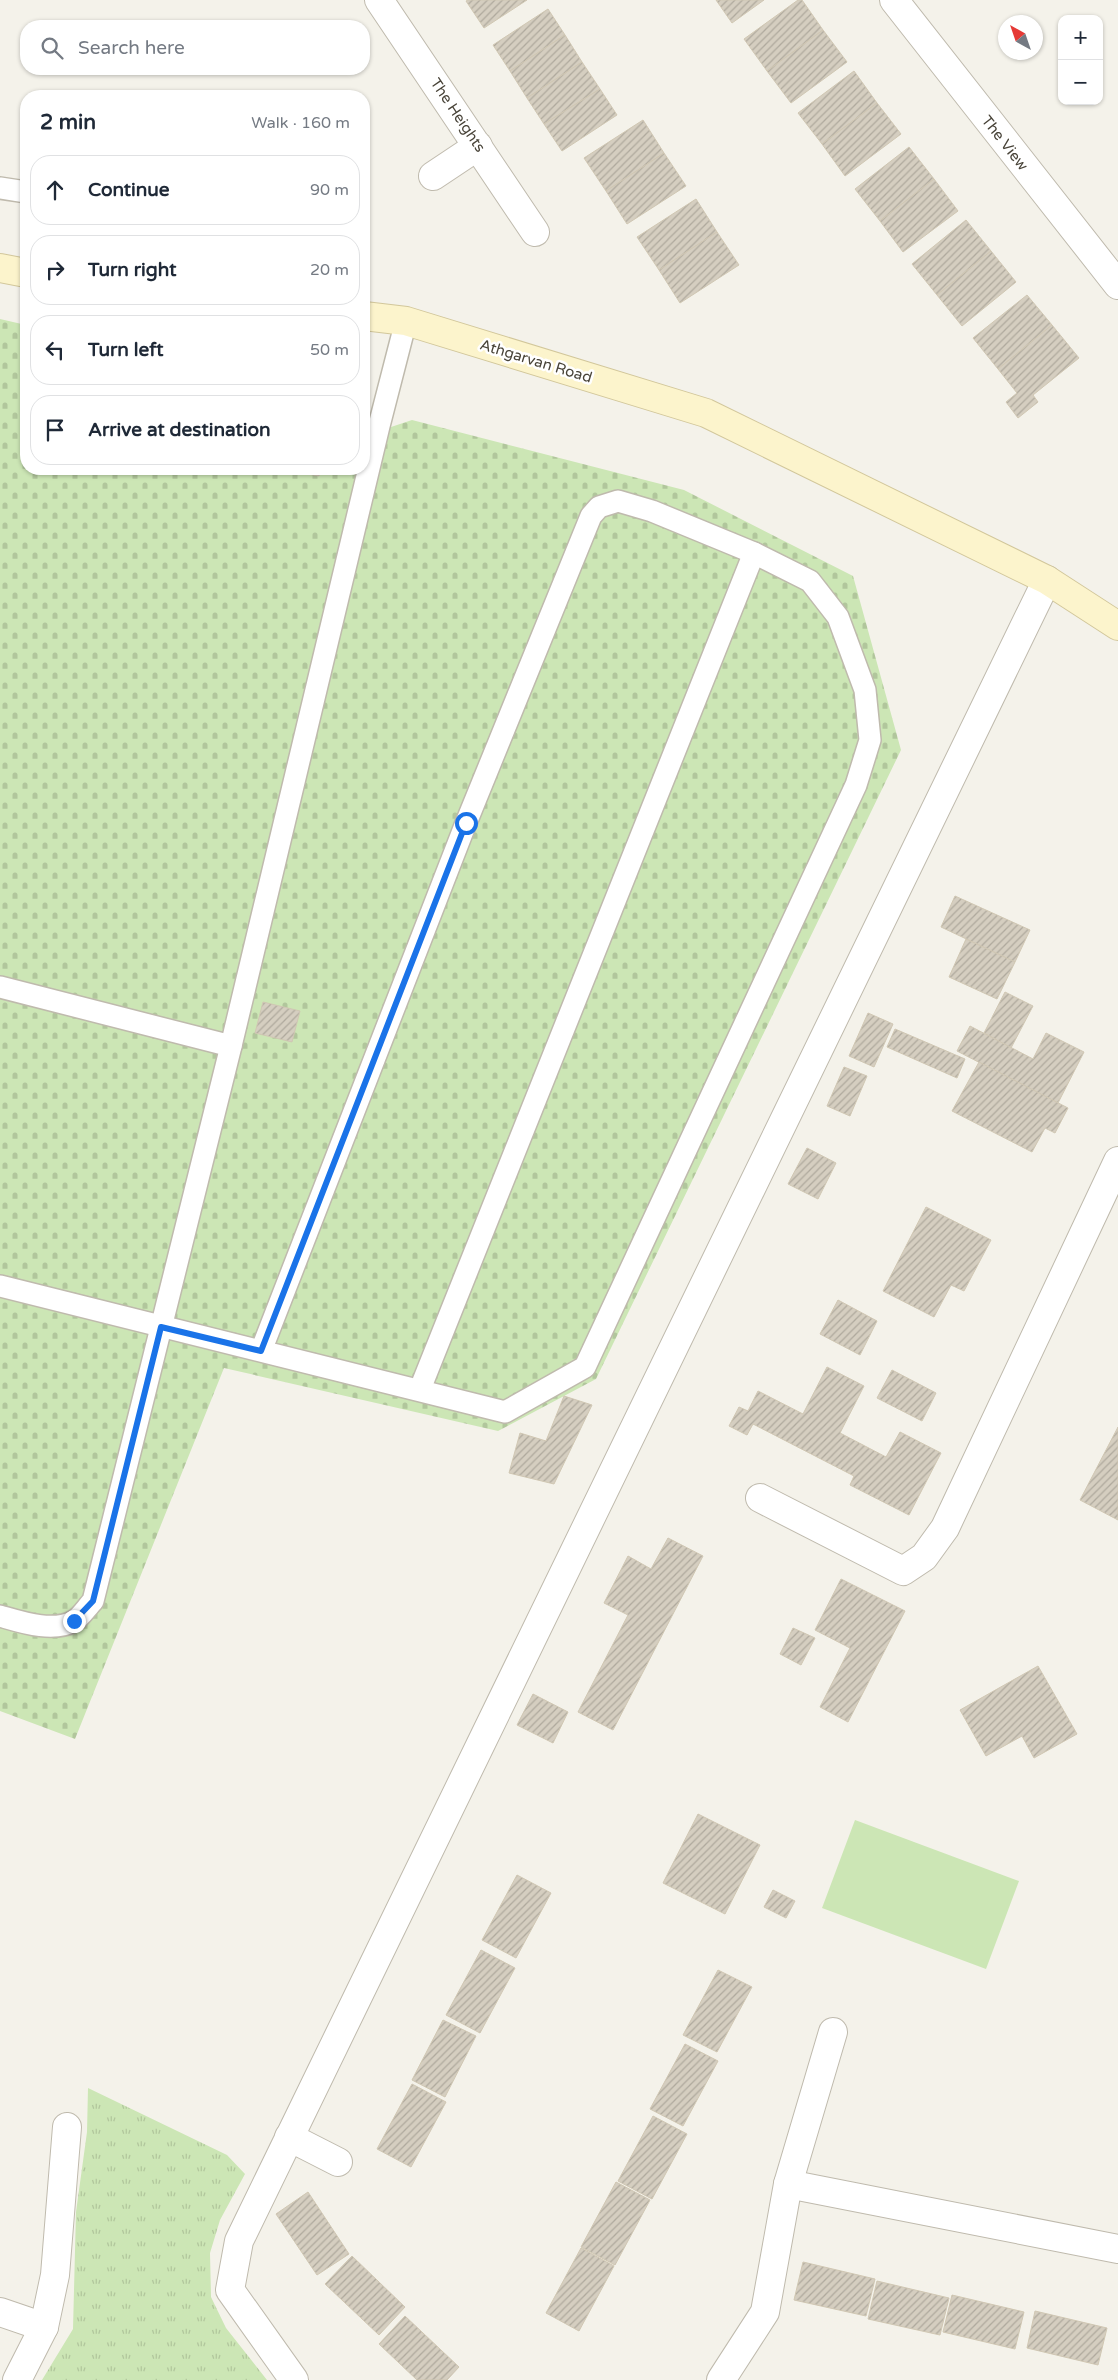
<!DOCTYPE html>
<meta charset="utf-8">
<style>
body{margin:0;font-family:"Varela Round",sans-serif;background:#f2f2f3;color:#1f2937}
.controls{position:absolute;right:15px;top:15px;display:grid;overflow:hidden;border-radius:10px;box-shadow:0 1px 4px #0004}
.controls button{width:45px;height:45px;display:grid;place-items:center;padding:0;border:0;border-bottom:1px solid #e0e1e3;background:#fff;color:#1f2937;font:25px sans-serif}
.compass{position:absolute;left:998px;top:15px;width:45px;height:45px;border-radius:50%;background:#fff;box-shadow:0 1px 4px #0004;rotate:320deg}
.stop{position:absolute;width:15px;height:15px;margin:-11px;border:4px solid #1a73e8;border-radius:50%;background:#fff}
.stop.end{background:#1a73e8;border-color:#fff;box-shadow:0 1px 5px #0008}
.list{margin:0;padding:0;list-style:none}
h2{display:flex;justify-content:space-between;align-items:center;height:65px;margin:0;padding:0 20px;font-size:21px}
h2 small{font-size:16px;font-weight:400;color:#747a83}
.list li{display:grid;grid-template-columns:32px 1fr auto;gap:15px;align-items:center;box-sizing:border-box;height:70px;margin:0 10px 10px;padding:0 10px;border:1px solid #e0e1e3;border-radius:20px}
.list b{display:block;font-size:19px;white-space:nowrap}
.list em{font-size:16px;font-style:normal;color:#747a83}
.icon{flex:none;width:28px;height:28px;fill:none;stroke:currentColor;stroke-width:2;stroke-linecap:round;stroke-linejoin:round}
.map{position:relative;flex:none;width:1118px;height:2380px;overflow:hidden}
.search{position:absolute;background:#fff;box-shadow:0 1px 4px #0004;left:20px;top:20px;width:350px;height:55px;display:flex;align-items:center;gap:12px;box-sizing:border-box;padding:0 18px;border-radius:20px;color:#747a83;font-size:19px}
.panel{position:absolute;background:#fff;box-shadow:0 1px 4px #0004;left:20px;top:90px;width:350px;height:385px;border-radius:20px}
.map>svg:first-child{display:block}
.grass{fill:url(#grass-tufts)}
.cemetery{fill:url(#cemetery-stones)}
.pitch{fill:#cce6b5}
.building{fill:url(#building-hatch);stroke:#d0c7b3}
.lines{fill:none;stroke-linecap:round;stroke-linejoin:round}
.service-casing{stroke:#bfbaad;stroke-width:24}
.minor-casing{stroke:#bfbaad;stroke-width:30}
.secondary-casing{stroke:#d2c79b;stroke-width:30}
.service{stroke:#fff;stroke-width:21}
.minor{stroke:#fff;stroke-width:28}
.secondary{stroke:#fcf4cc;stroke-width:28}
.route{stroke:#1a73e8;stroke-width:6}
.labels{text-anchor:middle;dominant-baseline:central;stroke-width:5;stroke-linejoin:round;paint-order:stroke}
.street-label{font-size:15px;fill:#484338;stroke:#fff}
</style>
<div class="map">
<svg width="1118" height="2380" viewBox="0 0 1118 2380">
<defs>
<pattern id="grass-tufts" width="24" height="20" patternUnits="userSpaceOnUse" patternTransform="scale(1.25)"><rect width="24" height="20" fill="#cce6b5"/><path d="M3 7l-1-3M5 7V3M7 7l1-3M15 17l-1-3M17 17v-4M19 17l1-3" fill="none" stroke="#b1c69c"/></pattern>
<pattern id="cemetery-stones" width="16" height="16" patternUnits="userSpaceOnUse" patternTransform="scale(1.25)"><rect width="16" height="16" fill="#cce6b5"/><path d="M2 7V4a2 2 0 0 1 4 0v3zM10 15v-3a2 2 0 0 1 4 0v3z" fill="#b1c69c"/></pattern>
<pattern id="building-hatch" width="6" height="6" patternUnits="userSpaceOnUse" patternTransform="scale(1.25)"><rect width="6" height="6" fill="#d5cec0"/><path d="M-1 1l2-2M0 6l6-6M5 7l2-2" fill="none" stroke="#afa99d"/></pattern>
</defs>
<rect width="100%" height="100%" fill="#f4f2ea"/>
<path class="grass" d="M88,2088L227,2155L245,2174L220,2220L210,2253L211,2297L226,2328L267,2380H42L73,2329L76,2212L87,2132Z"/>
<path class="cemetery" d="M0,319L26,325V469H364V420L368,425L391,427L412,420L684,490L853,576L901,750L596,1379L498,1431L224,1368L75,1739L0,1711Z"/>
<path class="pitch" d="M855,1820L1019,1881L986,1969L822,1908Z"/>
<g class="building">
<path d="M468,0H527L484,28L466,1Z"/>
<path d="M716,0H764L732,23Z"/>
<path d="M798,0H802L823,30L767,71L744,39Z"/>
<path d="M548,9L565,35L510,71L493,45Z"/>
<path d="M823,30L847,62L791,103L767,71Z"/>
<path d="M565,35L582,62L527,98L510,71Z"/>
<path d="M582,62L600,89L544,124L527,98Z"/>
<path d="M854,71L877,103L822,144L798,113Z"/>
<path d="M600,89L617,115L562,151L544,124Z"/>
<path d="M877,103L901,134L845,176L822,144Z"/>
<path d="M643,120L664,153L606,191L584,158Z"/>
<path d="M909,147L934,179L880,221L855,189Z"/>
<path d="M664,153L686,186L627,224L606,191Z"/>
<path d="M934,179L958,211L903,252L880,221Z"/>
<path d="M696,199L717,232L659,270L637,237Z"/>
<path d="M966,220L991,251L937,295L912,264Z"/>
<path d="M717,232L739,265L680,303L659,270Z"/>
<path d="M991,251L1016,282L962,326L937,295Z"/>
<path d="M1027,295L1052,325L998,369L973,338Z"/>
<path d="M1052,325L1079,358L1033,395L1038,402L1018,418L1006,402L1017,393L998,369Z"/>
<path d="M280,469H320L319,476Z"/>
<path d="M955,896L1030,930L1015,962L941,927Z"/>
<path d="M966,939L1015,962L997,999L949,977Z"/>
<path d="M1005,992L1033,1006L1011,1048L984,1033Z"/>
<path d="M263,1002L300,1011L292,1042L255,1033Z"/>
<path d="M868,1013L893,1024L874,1067L849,1056Z"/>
<path d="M970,1026L1033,1059L1046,1033L1084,1052L1058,1103L957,1051Z"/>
<path d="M895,1029L965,1059L957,1078L887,1047Z"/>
<path d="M979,1062L1068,1108L1055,1133L1045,1128L1032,1152L952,1111Z"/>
<path d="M844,1067L867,1076L850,1116L827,1106Z"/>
<path d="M807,1148L836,1163L818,1199L788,1184Z"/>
<path d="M926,1207L991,1240L964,1291L951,1285L934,1317L883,1291Z"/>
<path d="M838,1300L877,1321L860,1355L820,1334Z"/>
<path d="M827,1367L864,1386L840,1433L886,1457L900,1432L941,1453L909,1515L850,1485L854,1476L753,1424L747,1435L729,1426L739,1407L748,1411L758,1391L803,1414Z"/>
<path d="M892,1370L936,1393L922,1421L877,1398Z"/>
<path d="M564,1396L592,1405L554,1484L509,1473L520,1433L546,1441Z"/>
<path d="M1118,1427V1520L1080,1500Z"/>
<path d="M668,1538L703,1556L613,1730L578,1712L628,1615L604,1603L628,1556L651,1569Z"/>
<path d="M841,1579L905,1611L848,1722L820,1707L850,1648L815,1630Z"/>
<path d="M793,1628L815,1638L801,1665L780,1654Z"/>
<path d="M1038,1666L1077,1734L1034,1758L1022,1736L986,1756L960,1710Z"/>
<path d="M533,1694L568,1712L553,1743L517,1725Z"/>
<path d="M698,1814L760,1845L725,1914L663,1883Z"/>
<path d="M517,1875L551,1893L516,1958L482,1940Z"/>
<path d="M773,1890L795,1901L786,1918L764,1907Z"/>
<path d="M481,1950L515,1968L480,2033L446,2015Z"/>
<path d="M718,1970L752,1987L717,2052L683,2035Z"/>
<path d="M443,2020L476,2036L445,2097L412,2080Z"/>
<path d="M685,2044L718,2061L683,2126L650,2109Z"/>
<path d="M412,2084L446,2102L411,2167L377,2149Z"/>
<path d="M653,2116L687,2134L652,2199L618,2181Z"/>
<path d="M616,2182L650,2200L615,2265L581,2247Z"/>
<path d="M308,2192L349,2254L317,2275L276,2214Z"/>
<path d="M581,2248L614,2266L579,2331L546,2313Z"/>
<path d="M352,2256L405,2307L379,2335L325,2284Z"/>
<path d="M803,2262L875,2279L866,2316L794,2300Z"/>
<path d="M877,2281L949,2298L940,2335L868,2319Z"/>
<path d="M952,2295L1024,2312L1015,2349L943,2332Z"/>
<path d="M1035,2311L1107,2328L1098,2365L1027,2348Z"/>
<path d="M405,2316L459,2367L447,2380H417L379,2344Z"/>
</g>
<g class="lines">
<defs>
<g id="service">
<path d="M0,188L26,192"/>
<path d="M0,987L231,1046"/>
<path d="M0,1286L505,1412L585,1367L856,785L870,740L865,690L838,617L810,581L754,553L652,511L618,501L599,507L591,516L466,823L261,1351"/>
<path d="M420,1389L754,553"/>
<path d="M0,1616C21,1622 53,1633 74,1621C81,1617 87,1607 93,1601L231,1046L379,426L406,321"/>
</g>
<g id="minor">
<path d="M379,0L535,232"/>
<path d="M894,0L1118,285"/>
<path d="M433,176L478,146"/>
<path d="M760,1498L903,1571L924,1557L945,1528L1118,1161"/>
<path d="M289,2137L338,2162"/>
<path d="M788,2184L1118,2249"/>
<path d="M0,2312L44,2327"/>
<path d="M17,2380L44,2327L55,2275L67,2127"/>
<path d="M294,2380L230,2290L239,2241L1047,580"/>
<path d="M721,2380L765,2312L788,2184L833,2032"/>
</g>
<g id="secondary">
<path d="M0,268L26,273"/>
<path d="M364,316L406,321L706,413L1047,580L1118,626"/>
</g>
</defs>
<use href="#service" class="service-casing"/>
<use href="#minor" class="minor-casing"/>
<use href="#secondary" class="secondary-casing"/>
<use href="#service" class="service"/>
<use href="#minor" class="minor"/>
<use href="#secondary" class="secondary"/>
</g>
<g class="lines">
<path class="route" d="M74,1621L93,1601L161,1327L261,1351L466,823"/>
</g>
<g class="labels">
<g class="street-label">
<text transform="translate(458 115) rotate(56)">The Heights</text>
<text transform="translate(1005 143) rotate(52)">The View</text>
<text transform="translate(536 361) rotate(17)">Athgarvan Road</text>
</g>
</g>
</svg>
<div class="controls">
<button>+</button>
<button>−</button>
</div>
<svg class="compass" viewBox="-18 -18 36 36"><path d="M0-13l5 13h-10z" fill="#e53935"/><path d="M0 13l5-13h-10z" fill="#747a83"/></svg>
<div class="stop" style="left:466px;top:823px"></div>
<div class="stop end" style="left:74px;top:1621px"></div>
<div class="search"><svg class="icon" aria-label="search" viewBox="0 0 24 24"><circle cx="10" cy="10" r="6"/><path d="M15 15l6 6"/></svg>Search here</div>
<section class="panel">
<h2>2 min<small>Walk · 160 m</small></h2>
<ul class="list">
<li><svg class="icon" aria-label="ahead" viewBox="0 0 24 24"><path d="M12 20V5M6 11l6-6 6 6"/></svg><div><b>Continue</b></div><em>90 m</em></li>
<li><svg class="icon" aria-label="right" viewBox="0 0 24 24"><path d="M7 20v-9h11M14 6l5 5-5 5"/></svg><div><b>Turn right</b></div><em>20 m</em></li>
<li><svg class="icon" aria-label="left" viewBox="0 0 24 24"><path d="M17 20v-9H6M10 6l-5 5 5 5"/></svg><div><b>Turn left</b></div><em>50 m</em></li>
<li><svg class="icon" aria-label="arrive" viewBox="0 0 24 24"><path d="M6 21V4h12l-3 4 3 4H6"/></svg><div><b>Arrive at destination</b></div></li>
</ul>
</section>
</div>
